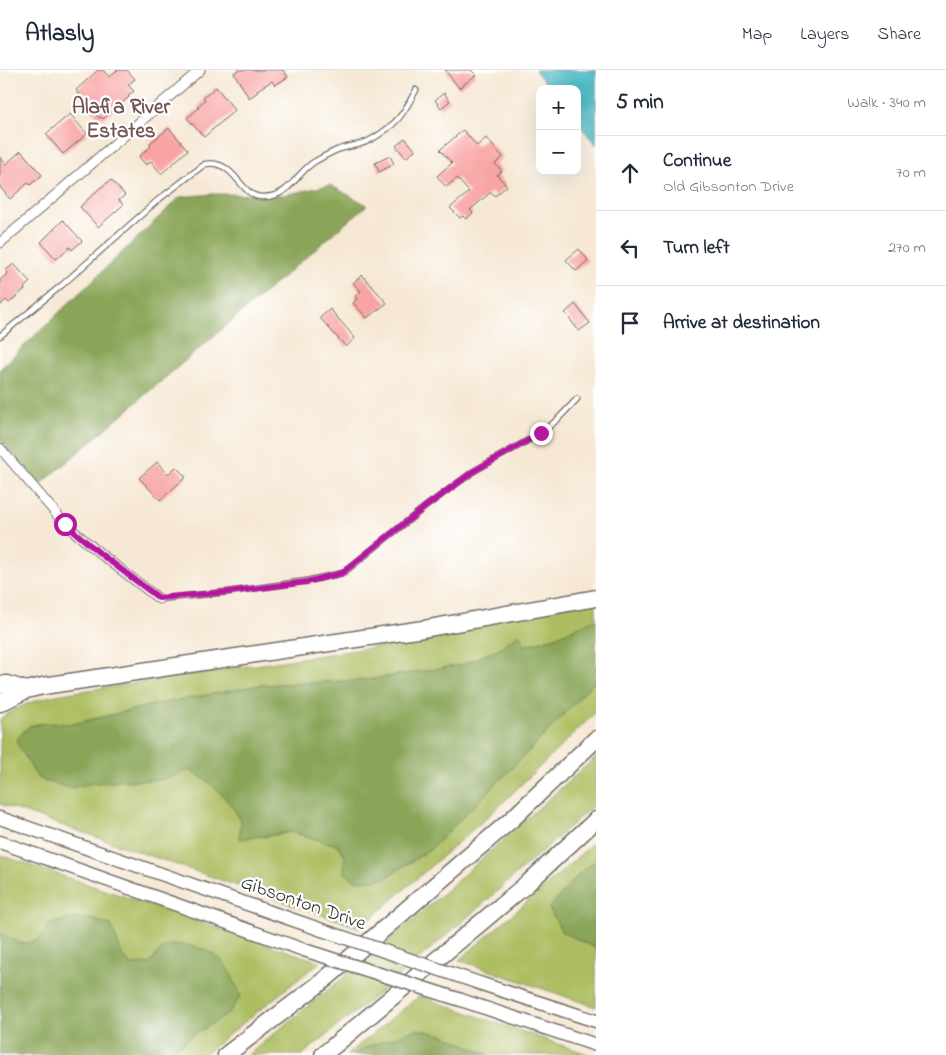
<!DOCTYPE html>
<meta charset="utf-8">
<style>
body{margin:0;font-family:"Indie Flower",sans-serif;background:#f6f6f7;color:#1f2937}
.controls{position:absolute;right:15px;top:15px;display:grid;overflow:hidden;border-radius:10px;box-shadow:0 5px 20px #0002}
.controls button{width:45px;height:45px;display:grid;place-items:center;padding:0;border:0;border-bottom:1px solid #e0e1e3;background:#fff;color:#1f2937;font:25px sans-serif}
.stop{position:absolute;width:15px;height:15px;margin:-11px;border:4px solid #b5179e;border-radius:50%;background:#fff}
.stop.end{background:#b5179e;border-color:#fff;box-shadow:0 1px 5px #0008}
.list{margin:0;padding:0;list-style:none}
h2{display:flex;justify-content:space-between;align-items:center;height:65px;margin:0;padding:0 20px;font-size:21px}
h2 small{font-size:16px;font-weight:400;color:#747a83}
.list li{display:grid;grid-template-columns:32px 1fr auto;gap:15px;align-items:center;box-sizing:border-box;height:75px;padding:0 20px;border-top:1px solid #e0e1e3}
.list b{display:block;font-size:19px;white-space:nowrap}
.list p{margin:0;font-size:16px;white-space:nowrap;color:#747a83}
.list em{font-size:16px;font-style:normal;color:#747a83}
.icon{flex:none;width:28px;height:28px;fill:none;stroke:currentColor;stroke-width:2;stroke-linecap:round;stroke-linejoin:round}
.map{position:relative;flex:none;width:596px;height:985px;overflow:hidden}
header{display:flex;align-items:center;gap:30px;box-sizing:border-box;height:70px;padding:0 25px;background:#fff;border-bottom:1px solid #e0e1e3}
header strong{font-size:24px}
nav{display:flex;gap:28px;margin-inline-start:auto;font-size:18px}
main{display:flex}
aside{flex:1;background:#fff}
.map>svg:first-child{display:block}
.green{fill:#adbe62;stroke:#6c7446}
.forest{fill:#8aa558;stroke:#5a6842}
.water{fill:#49b8c2;stroke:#3a7276}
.building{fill:#f8a4a3}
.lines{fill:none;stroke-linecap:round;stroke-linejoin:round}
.lane-casing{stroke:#726d66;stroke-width:7}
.street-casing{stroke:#726d66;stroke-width:11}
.secondary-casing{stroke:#726d66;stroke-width:15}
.highway-casing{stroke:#726d66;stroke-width:19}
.lane{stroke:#fff;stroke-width:4.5}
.street{stroke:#fff;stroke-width:9}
.secondary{stroke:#fff;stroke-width:12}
.highway{stroke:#fff;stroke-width:16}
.secondary-bridge-casing{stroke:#726d66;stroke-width:15;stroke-linecap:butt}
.secondary-bridge{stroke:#fff;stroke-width:12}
.route{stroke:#b5179e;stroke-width:6}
.labels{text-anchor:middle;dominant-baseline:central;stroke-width:4.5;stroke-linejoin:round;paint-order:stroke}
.street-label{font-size:20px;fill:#2b2b2b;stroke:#fff}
.neighbourhood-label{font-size:21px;font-weight:bold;fill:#735555;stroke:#fff}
</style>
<header>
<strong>Atlasly</strong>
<nav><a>Map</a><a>Layers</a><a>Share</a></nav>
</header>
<main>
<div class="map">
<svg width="596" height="985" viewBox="0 0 596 985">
<rect width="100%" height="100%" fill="#fff"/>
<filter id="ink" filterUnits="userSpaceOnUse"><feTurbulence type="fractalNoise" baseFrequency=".02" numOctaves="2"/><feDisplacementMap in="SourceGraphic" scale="10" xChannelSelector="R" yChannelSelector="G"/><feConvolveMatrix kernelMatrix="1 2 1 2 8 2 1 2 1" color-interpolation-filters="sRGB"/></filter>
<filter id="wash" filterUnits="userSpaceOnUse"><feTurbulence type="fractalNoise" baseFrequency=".0096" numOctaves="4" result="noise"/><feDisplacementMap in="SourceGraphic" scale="20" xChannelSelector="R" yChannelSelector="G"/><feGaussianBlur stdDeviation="1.12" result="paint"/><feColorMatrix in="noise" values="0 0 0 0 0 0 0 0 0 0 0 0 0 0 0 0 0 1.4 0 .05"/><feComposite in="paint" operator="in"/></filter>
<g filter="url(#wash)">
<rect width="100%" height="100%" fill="#f6e8d4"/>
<g class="green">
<path d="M596,531V549L553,568L523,576L519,564L495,581L461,595L367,610L261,615L153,635L73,654H37L30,656L19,666L71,718L92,713L164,709L189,700L206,709L225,726L241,750L263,767L292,762L337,775L345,785L387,807L431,779L596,610V642L493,742L360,858L0,734V649C25,632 46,626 75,622L456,565L508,545Z"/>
<path d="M596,687V733L477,839L380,922L302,985H248L404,858Z"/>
<path d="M596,770V791L581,802L562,862L596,878V937L459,890L548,814Z"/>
<path d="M0,785L320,892L203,985H166L195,964L162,879L149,894L131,895L122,885L111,855L21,874L0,864Z"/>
<path d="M419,926L590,985H489L443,965L364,978L356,985H347Z"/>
</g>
<g class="forest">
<path d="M330,115L367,135L40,415L0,369V299L180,127L212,124L284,125Z"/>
<path d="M596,549V610L534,676L431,779L387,807L374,810L357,811L344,802L345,785L337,775L292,762L239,769L241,750C226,727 214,713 189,700L164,709L92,713L71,718L44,711L37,707L17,673L19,666L30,656L46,653L73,654L153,635L261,615L367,610L461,595L495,581L519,564L523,568L524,576L553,568Z"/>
<path d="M596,791V878L562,862L549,838L581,802Z"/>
<path d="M70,849H91L111,855L122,885L131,895L149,894C154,890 157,883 162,879C175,868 208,878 220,889C230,899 235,913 241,926L228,944L195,964L166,985H0V864H2L21,874L39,870L50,854Z"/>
<path d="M417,959L443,965L489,985H356L364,978Z"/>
</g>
<path class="water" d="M535,0H596V75L577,52V19H550Z"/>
<g id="blocks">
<g class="building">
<path d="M98,0H103L109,7L117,0H127L135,9L128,15L134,21L128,26L129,27L103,49L101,47L99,48L76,20Z"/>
<path d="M238,0H283L288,7L275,15L272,11L257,20L258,22L249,28L234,3Z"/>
<path d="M445,0H471L476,5L459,18Z"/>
<path d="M216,17L235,40L204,67L187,48L199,38L197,37L205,30L203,28Z"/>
<path d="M444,23L450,31L441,38L435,30Z"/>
<path d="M70,44L87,64L63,84L46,64Z"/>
<path d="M169,58L188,80L161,104L151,91L146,95L139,87L151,76L149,74Z"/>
<path d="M463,60L477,76L486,68L503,87L495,94L502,101L497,105L507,116L495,126L491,122L470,140L473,143L466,149L463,146L460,148L450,138L469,122L457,108L446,117L437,106L452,93L440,80Z"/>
<path d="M405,68L415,80L406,88L396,76Z"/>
<path d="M21,81L42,105L30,115L28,113L10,129L0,117V87L6,94Z"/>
<path d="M390,86L394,94L379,102L375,93Z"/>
<path d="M111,110L125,125L119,130L123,135L98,157L80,137L100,118Z"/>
<path d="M63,150L82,171L72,180L70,177L56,189L41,172Z"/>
<path d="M579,179L588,190L576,201L566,190Z"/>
<path d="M14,194L30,212L24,218L25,219L9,233L6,230L0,236V210L8,203L6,200Z"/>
<path d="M362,205L387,233L367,248L353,233L357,229L355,226L361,221L353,213Z"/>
<path d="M575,234L590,253L579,261L565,243Z"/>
<path d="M330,239L355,268L346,277L320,248Z"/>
<path d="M157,392L168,404L176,397L186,407L160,430L139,408Z"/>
</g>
</g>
</g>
<g filter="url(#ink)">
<use href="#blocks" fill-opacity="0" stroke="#726d66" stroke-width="1"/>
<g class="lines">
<defs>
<g id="lane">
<path d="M0,266L62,215L158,130L205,94C235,89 239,125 261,127C290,128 295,104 314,92C321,88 330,83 337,80C345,77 353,76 360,74C369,72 379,65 387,59C401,49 408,35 416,20"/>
<path d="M159,529L228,522L306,511L343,503L425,437L474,401L541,363L557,350L577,329"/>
</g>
<g id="street">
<path d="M0,173L200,0"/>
<path d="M0,378L65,454L102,485L159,529"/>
</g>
<g id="secondary">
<path d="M0,748L322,860"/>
<path d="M0,772L304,880"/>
<path d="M482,914L596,951"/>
<path d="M461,930L596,975"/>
</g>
<g id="highway">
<path d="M0,615L7,614L26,620"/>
<path d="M0,633L26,620L43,616L423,559L596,528"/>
<path d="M226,985L323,911L511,750L596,669"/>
<path d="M323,985L528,813L596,750"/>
</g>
</defs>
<use href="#lane" class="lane-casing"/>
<use href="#street" class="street-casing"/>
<use href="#secondary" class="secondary-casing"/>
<use href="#highway" class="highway-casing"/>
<use href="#lane" class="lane"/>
<use href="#street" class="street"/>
<use href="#secondary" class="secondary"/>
<use href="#highway" class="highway"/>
<defs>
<g id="secondary-bridge">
<path d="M322,860L482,914"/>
<path d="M304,880L461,930"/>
</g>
</defs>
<use href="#secondary-bridge" class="secondary-bridge-casing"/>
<use href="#secondary-bridge" class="secondary-bridge"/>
</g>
</g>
<g class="lines" filter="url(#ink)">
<path class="route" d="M65,454L102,485L159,528L228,522L306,512L342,503L425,437L474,401L541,363"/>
</g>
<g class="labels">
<g class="street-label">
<text transform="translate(303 834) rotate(19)">Gibsonton Drive</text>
</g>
<g class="neighbourhood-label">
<text x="121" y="38">Alafia River<tspan x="121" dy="24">Estates</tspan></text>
</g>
</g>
</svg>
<div class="controls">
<button>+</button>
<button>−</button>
</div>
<div class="stop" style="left:65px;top:454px"></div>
<div class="stop end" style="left:541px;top:363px"></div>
</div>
<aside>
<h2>5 min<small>Walk · 340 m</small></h2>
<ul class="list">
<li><svg class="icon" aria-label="ahead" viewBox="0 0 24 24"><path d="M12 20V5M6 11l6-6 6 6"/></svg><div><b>Continue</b><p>Old Gibsonton Drive</p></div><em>70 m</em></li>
<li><svg class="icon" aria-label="left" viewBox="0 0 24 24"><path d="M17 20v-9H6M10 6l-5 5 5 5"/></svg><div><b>Turn left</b></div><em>270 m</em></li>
<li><svg class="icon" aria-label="arrive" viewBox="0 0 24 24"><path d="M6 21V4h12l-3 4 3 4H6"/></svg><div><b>Arrive at destination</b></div></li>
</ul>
</aside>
</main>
